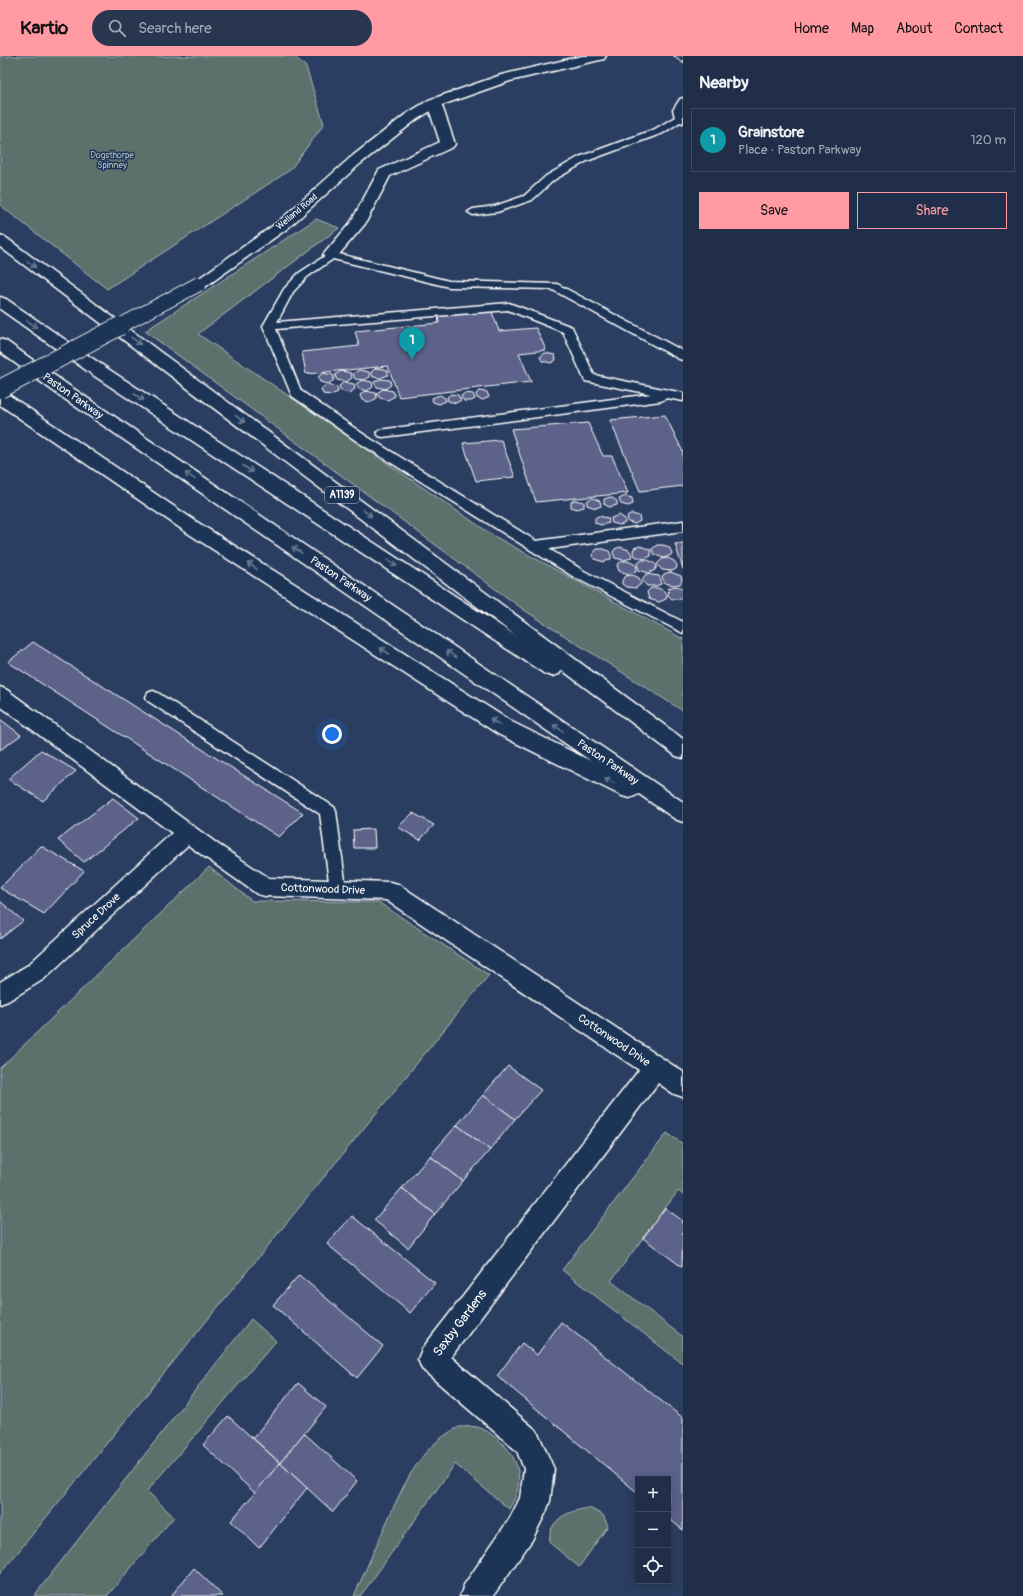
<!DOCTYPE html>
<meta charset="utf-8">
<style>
body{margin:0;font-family:Pangolin,sans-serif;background:#283650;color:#f1f3f6}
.controls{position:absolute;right:12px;bottom:12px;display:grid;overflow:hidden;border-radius:0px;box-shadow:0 2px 10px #0003}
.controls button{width:36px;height:36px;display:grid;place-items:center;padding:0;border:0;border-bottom:1px solid #3d4a61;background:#202e49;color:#f1f3f6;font:20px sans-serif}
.you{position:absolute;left:332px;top:678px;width:14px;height:14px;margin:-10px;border:3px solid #fff;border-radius:50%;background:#1a73e8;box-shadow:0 0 0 6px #1a73e833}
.badge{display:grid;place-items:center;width:26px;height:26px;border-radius:50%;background:#ff9aa2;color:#fff;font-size:13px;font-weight:700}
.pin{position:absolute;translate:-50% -33px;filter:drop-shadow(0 1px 2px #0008)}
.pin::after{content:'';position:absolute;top:21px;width:14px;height:12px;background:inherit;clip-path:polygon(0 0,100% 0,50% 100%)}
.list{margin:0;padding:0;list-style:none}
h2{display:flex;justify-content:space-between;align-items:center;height:52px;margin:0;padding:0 16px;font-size:17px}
h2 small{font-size:13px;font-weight:400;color:#a2a8b4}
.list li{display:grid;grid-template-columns:26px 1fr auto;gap:12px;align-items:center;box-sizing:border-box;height:64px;margin:0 8px 8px;padding:0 8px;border:1px solid #3d4a61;border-radius:0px}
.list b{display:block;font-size:15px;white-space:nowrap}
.list p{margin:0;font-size:13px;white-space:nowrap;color:#a2a8b4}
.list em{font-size:13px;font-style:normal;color:#a2a8b4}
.actions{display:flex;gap:8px;padding:12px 16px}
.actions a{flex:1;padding:9px 0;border:1px solid #ff9aa2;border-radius:0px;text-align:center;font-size:14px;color:#ff9aa2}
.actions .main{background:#ff9aa2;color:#111}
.icon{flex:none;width:22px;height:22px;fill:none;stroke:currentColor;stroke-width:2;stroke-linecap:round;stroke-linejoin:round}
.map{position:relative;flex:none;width:683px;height:1540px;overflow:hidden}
header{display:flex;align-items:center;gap:24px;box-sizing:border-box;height:56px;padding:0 20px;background:#ff9aa2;color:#111}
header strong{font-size:19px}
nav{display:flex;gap:22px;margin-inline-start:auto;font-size:14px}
.search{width:280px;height:36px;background:#283650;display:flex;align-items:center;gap:10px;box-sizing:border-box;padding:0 14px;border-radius:22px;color:#a2a8b4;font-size:15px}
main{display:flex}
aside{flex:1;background:#202e49}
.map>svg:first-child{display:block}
.green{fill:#5c706c;stroke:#aeb8b6}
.building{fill:#5c6289;stroke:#fff}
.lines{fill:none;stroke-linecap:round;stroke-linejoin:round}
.service-casing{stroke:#fff;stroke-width:3}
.minor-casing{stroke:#fff;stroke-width:3}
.tertiary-casing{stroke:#fff;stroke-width:3}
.trunk-casing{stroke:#fff;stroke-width:3}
.service{fill:#1d3557;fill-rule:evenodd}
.minor{fill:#1d3557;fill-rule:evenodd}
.tertiary{fill:#1d3557;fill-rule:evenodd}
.trunk{fill:#1d3557;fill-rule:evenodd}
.tertiary-bridge-far1-casing{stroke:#fff;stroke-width:16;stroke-linecap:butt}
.tertiary-bridge-casing{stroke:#fff;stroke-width:20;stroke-linecap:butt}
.tertiary-bridge-far1{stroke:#1d3557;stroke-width:14}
.tertiary-bridge{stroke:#1d3557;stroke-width:18}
.oneway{stroke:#6c7c92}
.labels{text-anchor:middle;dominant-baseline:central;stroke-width:3;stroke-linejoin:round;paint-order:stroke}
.far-park-label{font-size:9px;fill:#b6bfbd;stroke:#1d3557}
.far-street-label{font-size:9px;fill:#fff;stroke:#1d3557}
.shield{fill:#1d3557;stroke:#bbc2cd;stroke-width:1}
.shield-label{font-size:10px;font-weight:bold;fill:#fff}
.street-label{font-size:11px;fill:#fff;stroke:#1d3557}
.near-street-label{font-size:13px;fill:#fff;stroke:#1d3557}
</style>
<header>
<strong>Kartio</strong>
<div class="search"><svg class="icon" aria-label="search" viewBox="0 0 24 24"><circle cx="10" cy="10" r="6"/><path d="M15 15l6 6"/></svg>Search here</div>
<nav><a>Home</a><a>Map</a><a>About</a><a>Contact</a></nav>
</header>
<main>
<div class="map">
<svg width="683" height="1540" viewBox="0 0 683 1540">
<rect width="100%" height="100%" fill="#2a3e61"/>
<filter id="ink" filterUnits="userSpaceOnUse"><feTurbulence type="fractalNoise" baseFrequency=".025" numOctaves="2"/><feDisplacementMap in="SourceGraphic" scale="8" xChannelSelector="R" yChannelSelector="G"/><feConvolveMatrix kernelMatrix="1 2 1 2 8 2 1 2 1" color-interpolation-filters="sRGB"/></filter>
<g filter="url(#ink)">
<g class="green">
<path d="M0,0H294L306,11L324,68L290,114L107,233L0,149Z"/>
<path d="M316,163L339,172L198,278L494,480L683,583V655L524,554L145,275Z"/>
<path d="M209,811L252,845L378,846L489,919L0,1518V1012Z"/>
<path d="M667,1077L683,1088V1139L678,1135L611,1225L683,1281V1308L562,1214Z"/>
<path d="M251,1263L276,1285L147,1435L174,1461L107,1540H34Z"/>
<path d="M459,1371C464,1371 472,1370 477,1371C485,1373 493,1379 499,1384C521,1403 525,1429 509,1453L455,1408L370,1527L360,1540H354C364,1517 375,1493 385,1470C403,1431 418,1391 459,1371Z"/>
<path d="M589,1452L603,1459L608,1470L579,1511L550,1487C550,1484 549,1478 551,1474C557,1459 574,1454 589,1452Z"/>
</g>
<g class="building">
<path d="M492,256L499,275L536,272L546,294L519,297L531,326L399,341L388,310L306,318L302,296L359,290L355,275L439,267L438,260Z"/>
<path d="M545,297L555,299L556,304L551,307L542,305L540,301Z"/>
<path d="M376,312L384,313L388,315V319L381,322L373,321L371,316Z"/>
<path d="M359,314L369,316L370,321L364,324L355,323L353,318Z"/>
<path d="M341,315L351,317L352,322L346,326L337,324L335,319Z"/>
<path d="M323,317L333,319L334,324L328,328L320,326L318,321Z"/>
<path d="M380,323L390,324L391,329L385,333L377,331L374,326Z"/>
<path d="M362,324L372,326L373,331L367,335L359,333L356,328Z"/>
<path d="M344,326L354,328L355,333L349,337L341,335L339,330Z"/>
<path d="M326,329L337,331L338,336L331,339L323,338L321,333Z"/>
<path d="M383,333L393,335L395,340L388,344L380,342L377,337Z"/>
<path d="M365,335L376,337L377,342L370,346L362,344L360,339Z"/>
<path d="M479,335L487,336L489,341L483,344L477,342L476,338Z"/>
<path d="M465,337L473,338L475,343L471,345H464L461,340Z"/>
<path d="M451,338L458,339L461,344L456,347L448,345L447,341Z"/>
<path d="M440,339L445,342L446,345L439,348L433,346L432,342Z"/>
<path d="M665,359L683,396V430L640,435L610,364Z"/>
<path d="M588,367L603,400H612L628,437L536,446L511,373Z"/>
<path d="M501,384L515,421L476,425L463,387Z"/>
<path d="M625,440L632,442L633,448L628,450L621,448L619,443Z"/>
<path d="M611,441L617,445V449L609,451L604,448V443Z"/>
<path d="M592,442L600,445L601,450L596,452L587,449V445Z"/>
<path d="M574,444L584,446V451L577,453L571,451V446Z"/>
<path d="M632,458L639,460L640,465L635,468L628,466L627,461Z"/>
<path d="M619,459L625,463V467L620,469L612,467L611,462Z"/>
<path d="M598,460L608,462L609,467L601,469L595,467V462Z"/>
<path d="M683,487V513L675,488Z"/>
<path d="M657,489H663L669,491L672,497L671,499L664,502L655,499L652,493Z"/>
<path d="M640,490L651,494V500L644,503L635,500L633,495L634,492Z"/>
<path d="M620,491L629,494L632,498L631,502L624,504L615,502L613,496L615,493Z"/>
<path d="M597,493H604L609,495L611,499V503L604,506L594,503L592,499Z"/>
<path d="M668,502L674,505L677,509L676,513L672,515L662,514L657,508L662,503Z"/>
<path d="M642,504H648L654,507L657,510L655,514L649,517L639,514L637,508Z"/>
<path d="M622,505H628L634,508L637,511L636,515L629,518L619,515L617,509Z"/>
<path d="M670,516L681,520L682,524L680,528L674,529L665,527L662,521L664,518Z"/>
<path d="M646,518L659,520L661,524V528L656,530H647L642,524Z"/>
<path d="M633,519L639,522L641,528L636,532L626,531L622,528V524L626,520Z"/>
<path d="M675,530L683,532V543H672L668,539L669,532Z"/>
<path d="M651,532H658L664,535L667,539L666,543L659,546L649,543L647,536Z"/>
<path d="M33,586L303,757L279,781L8,606Z"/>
<path d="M0,663L21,679L0,694Z"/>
<path d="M41,694L76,715L43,745L8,723Z"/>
<path d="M113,742L139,762L84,806L58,784Z"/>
<path d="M413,757L434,769L420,784L398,771Z"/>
<path d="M374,773L375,792H354L353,774Z"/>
<path d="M41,790L84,815L44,858L0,832Z"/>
<path d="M0,845L23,865L0,883Z"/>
<path d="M508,1010L541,1034L515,1063L483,1039Z"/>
<path d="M483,1039L515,1063L490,1094L457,1069Z"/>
<path d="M457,1069L490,1094L463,1125L430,1100Z"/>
<path d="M430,1100L463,1125L435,1158L402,1132Z"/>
<path d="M402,1132L435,1158L408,1192L374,1164Z"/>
<path d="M665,1152L683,1165L682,1211L643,1182Z"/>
<path d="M352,1160L435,1227L410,1257L327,1188Z"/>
<path d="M299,1219L383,1290L357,1322L273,1249Z"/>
<path d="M561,1266L683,1362V1474L668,1462V1423H638V1437L497,1320L522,1287L537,1299Z"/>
<path d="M298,1327L326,1351L280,1407L253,1382Z"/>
<path d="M228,1360L280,1407L255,1437L203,1389Z"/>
<path d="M304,1377L357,1425L333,1456L280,1407Z"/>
<path d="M280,1407L307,1432L259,1492L231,1465Z"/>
<path d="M194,1512L223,1540H171Z"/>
</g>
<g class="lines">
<defs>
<g id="service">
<path d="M675,0H683V6Z"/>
<path d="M683,42V67L680,66L663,77L587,105L554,124L532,144L497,156L473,159L468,156L473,153L495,150L524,140L546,120L579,101L655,73L675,61L673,54L680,43Z"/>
<path d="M331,196L449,225L557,228L683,295V304L679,303L551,233L449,231L333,203L307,221L293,236L277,266L509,247L572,271L594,319L683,337V345L667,342L661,345L383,381L379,380L377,377L379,374L651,338L585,325L563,276L508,254L276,273L301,335L366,380L536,485L683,465V475L549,493L584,515L683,566V577L574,521L358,386L292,340L263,270L284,233L299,217Z"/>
<path d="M153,635L158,637L334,751L336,755L346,833L344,838L338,840L332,838L330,833L320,758L148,645L146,641L148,637Z"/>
</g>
<g id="minor">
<path d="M434,43L439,44L441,47L455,88L453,91L390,120L365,168L336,202H326L323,199L351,166L379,114L440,86L427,47L429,44Z"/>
<path d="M0,631L7,634L219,789L269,822L390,826L398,828L683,1016V1041L674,1038L658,1027L451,1301L537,1375L554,1413L550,1445L546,1456L532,1484L493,1540H460L464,1529L510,1462L520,1442L524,1413L517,1395L422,1313L418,1303L422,1293L639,1014L386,844L265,840L257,838L188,789L44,923L8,945L0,948V926L28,909L172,777L0,650Z"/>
</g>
<path id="tertiary" d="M582,0H606L604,3L510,25L439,50L416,64L360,108L288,172L205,231H193L191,228L278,166L350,102L406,58L429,44L501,19Z"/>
<g id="trunk">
<path d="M0,179L5,181L683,683V702L676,700L562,614L559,618L552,620L545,618L93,319L0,253V241L6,243L105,311L516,580L0,191Z"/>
<path d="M0,283L6,285L68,329L683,746V766L675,763L639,738L630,742L622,740L498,678L183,474L0,349V336L6,337L197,466L512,666L591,705L56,337L0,296Z"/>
</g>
</defs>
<use href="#service" class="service-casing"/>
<use href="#minor" class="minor-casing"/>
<use href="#tertiary" class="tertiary-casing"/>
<use href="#trunk" class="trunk-casing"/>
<use href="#service" class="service"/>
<use href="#minor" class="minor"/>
<use href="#tertiary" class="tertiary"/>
<use href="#trunk" class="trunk"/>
<defs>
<path id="tertiary-bridge-far1" d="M118,271L199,228"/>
<path id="tertiary-bridge" d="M0,333L120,270"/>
</defs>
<use href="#tertiary-bridge-far1" class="tertiary-bridge-far1-casing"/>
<use href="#tertiary-bridge" class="tertiary-bridge-casing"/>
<use href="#tertiary-bridge-far1" class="tertiary-bridge-far1"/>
<use href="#tertiary-bridge" class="tertiary-bridge"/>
</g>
<defs><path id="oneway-shaft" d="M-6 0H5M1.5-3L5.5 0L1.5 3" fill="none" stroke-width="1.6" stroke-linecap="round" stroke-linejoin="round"/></defs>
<g class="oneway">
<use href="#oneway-shaft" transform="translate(31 208) rotate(36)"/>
<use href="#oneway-shaft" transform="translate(32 268) rotate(35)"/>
<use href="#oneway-shaft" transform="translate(136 285) rotate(36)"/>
<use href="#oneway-shaft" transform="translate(139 341) rotate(33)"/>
<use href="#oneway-shaft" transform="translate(240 363) rotate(37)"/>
<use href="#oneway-shaft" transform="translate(248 413) rotate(33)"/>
<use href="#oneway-shaft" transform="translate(190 420) rotate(-146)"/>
<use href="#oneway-shaft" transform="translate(367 457) rotate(37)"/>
<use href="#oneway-shaft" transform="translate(297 494) rotate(-146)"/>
<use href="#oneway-shaft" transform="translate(392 507) rotate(33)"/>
<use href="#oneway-shaft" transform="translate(252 510) rotate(-147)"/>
<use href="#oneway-shaft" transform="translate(385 595) rotate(-147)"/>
<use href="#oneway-shaft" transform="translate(451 598) rotate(-146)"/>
<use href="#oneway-shaft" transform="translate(495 666) rotate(-147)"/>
<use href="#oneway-shaft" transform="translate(558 672) rotate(-146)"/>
<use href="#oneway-shaft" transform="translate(610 725) rotate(-154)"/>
</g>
</g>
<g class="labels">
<g class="far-park-label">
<text x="112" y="99">Dogsthorpe<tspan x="112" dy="10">Spinney</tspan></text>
</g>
<g class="far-street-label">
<text transform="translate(297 156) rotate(-40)">Welland Road</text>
</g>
<rect class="shield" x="325" y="431" width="34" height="16" rx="3"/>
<g class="shield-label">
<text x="342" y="439">A1139</text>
</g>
<g class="street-label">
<text transform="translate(73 340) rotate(35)">Paston Parkway</text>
<text transform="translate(341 523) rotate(34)">Paston Parkway</text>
<text transform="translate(608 706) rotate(34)">Paston Parkway</text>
<text transform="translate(323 833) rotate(2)">Cottonwood Drive</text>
<text transform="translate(96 860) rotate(-43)">Spruce Drove</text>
<text transform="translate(614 984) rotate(34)">Cottonwood Drive</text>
</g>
<g class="near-street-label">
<text transform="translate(460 1267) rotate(-53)">Saxby Gardens</text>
</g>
</g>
</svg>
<div class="controls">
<button>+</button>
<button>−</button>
<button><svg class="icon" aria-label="locate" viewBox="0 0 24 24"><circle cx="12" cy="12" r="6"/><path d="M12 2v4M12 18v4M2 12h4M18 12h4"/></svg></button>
</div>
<div class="you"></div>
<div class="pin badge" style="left:412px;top:304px;background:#0f9aa8">1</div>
</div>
<aside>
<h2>Nearby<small></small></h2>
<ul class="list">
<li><span class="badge" style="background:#0f9aa8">1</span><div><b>Grainstore</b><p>Place · Paston Parkway</p></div><em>120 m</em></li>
</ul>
<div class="actions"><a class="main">Save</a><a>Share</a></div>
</aside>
</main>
